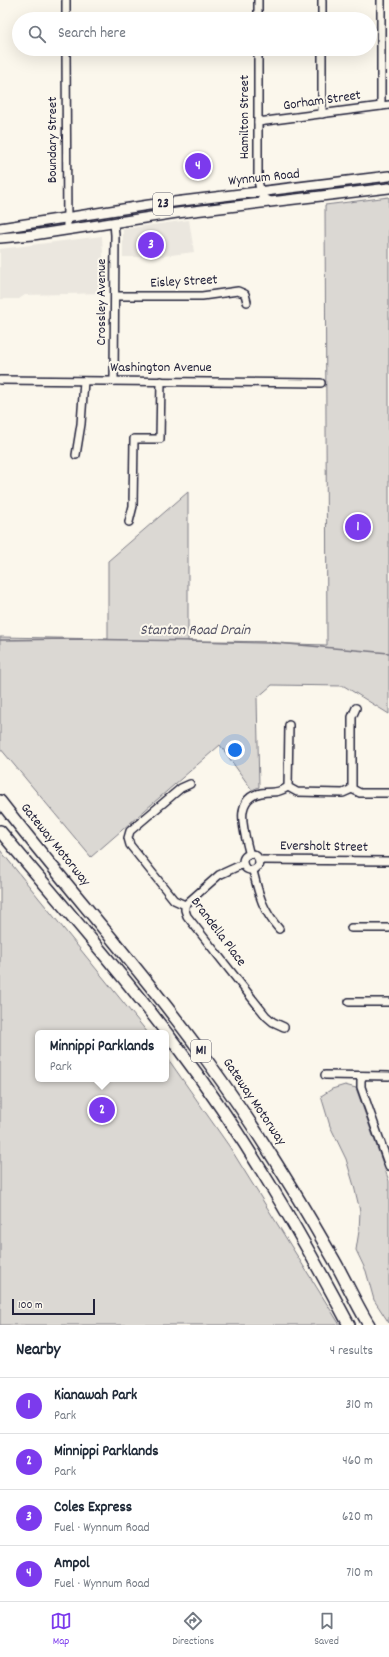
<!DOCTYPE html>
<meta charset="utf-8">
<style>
body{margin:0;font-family:Dekko,sans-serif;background:#f2f2f3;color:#1f2937}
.scale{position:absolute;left:12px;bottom:10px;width:83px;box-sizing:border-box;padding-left:4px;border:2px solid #22223b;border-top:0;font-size:11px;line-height:14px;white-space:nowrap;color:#22223b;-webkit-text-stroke:3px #fbf7ec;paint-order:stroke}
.you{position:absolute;left:235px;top:750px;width:14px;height:14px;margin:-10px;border:3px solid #fff;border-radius:50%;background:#1a73e8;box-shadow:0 0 0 6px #1a73e833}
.badge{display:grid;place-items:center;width:26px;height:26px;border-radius:50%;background:#7c3aed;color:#fff;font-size:13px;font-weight:700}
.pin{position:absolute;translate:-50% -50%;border:2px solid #fff;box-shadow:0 1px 4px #0006}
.popup{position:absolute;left:35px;top:1030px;width:134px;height:52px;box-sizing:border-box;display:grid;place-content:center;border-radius:6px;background:#fff;filter:drop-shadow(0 1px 3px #0005);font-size:13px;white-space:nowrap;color:#747a83}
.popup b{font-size:15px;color:#1f2937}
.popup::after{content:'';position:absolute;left:50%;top:100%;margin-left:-8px;border:8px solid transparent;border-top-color:#fff}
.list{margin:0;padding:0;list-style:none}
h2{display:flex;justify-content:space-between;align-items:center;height:52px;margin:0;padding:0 16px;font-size:17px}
h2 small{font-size:13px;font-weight:400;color:#747a83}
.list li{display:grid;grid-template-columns:26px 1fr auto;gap:12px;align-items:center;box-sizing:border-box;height:56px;padding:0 16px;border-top:1px solid #e0e1e3}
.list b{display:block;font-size:15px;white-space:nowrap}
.list p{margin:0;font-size:13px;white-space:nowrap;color:#747a83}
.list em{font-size:13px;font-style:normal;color:#747a83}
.icon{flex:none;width:22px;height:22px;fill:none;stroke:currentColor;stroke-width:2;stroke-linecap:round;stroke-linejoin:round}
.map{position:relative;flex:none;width:389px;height:1325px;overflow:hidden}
.search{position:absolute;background:#fff;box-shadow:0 4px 16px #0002;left:12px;right:12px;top:12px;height:44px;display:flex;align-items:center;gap:10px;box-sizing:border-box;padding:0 14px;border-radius:22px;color:#747a83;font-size:15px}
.sheet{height:276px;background:#fff}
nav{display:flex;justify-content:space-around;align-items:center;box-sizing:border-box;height:56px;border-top:1px solid #e0e1e3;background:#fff;font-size:11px;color:#747a83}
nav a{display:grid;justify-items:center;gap:2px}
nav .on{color:#7c3aed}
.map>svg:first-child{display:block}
.built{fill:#ebe7df}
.green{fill:#dbd8d3;stroke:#7e7d87}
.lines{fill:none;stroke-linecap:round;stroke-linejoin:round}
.stream{stroke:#787681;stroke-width:1.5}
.minor-casing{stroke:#22223b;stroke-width:10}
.major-casing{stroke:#22223b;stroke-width:12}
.highway-casing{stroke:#22223b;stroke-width:14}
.minor{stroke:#fbf7ec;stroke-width:7}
.major{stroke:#fbf7ec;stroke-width:9}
.highway{stroke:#fbf7ec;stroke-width:11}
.labels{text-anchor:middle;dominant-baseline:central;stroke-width:4;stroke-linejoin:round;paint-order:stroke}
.shield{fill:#fbf7ec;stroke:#636270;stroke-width:1}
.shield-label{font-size:13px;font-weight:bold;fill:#22223b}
.street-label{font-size:14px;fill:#22223b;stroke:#fbf7ec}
.water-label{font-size:15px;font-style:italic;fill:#545364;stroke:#fbf7ec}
</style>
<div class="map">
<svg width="389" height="1325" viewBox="0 0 389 1325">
<rect width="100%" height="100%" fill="#fbf7ec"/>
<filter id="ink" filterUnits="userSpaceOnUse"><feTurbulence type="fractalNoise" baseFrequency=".025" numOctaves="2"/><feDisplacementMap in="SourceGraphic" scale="8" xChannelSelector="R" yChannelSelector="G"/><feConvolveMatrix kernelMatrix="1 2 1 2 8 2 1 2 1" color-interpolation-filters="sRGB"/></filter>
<g filter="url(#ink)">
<g class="built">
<path d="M189,220L194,252L156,257H123V229Z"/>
<path d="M102,236L105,293L25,295L19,299H0V249Z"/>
</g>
<g class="green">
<path d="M389,197V714L344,686L272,685L257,698L259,787L252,790L220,745L91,857L0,748V637L108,639V561L188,492V641L327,645L325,205Z"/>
<path d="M0,850L148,1033H38V1079H166V1056L229,1146L340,1325H0Z"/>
<path d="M345,1085L356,1088L389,1181V1323L374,1300L366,1271L356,1250L359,1231L360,1211L354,1186L346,1159L330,1126L321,1096L332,1089Z"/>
</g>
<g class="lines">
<path class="stream" d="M0,640L71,639L266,642L389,653"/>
<defs>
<g id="minor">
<path d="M66,19V0"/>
<path d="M258,19V0"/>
<path d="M322,19V0"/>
<path d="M66,49L67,230"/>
<path d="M258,49V181L262,197L272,202"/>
<path d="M381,106V0"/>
<path d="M322,114V49"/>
<path d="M258,122L389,105"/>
<path d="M114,223L115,235L114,381"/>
<path d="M115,296H202L238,291L245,294L247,302"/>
<path d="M0,380L321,383"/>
<path d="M76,455L81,424L84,381"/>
<path d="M129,522L133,506L134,439H160L161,381"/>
<path d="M190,784L181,788L130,831L128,838L130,845L174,900L185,905V910L187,916L266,1016L273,1022L284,1027"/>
<path d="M288,787L289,725"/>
<path d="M352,789V717L356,708"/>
<path d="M249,852C245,834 232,798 261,793C274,791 276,794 288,787L297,792L343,793L352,789L360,793H389"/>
<circle cx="251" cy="862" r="8"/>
<path d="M259,860L389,861"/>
<path d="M253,871C259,895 262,909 279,929"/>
<path d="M185,905L219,875L243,864"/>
<path d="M351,928H389"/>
<path d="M349,1002H389"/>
<path d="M325,1075L389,1076"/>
<path d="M363,1076L361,1080V1087L389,1166"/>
</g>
<g id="major">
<path d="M0,228L149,205L389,176"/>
<path d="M0,238L33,235L177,213L389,188"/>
</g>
<g id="highway">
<path d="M0,801C69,890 145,974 211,1066C256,1128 296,1193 334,1260C346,1281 356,1304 369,1325"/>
<path d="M0,831C60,903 122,973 178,1048C244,1135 298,1229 349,1325"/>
</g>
</defs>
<use href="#minor" class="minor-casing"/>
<use href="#major" class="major-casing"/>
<use href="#highway" class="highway-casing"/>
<use href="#minor" class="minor"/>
<use href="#major" class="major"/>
<use href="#highway" class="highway"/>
</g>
</g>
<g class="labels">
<g class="shield">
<rect x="153" y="193" width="20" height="22" rx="3"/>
<rect x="191" y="1040" width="20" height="22" rx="3"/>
</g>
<g class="shield-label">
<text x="163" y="204">23</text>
<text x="201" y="1051">M1</text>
</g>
<g class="street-label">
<text transform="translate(322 101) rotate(-8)">Gorham Street</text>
<text transform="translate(245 117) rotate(-90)">Hamilton Street</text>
<text transform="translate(53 140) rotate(-90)">Boundary Street</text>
<text transform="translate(264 178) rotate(-6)">Wynnum Road</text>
<text transform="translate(184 282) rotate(-3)">Eisley Street</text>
<text transform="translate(102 302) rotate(-90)">Crossley Avenue</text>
<text x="161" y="368">Washington Avenue</text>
<text transform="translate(55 845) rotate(51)">Gateway Motorway</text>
<text transform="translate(324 847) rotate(1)">Eversholt Street</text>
<text transform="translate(218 932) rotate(53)">Brandella Place</text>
<text transform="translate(254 1102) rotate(56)">Gateway Motorway</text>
</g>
<g class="water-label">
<text x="195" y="631">Stanton Road Drain</text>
</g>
</g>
</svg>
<div class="scale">100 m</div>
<div class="you"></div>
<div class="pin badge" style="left:358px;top:527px">1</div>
<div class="pin badge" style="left:102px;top:1110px">2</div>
<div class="popup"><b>Minnippi Parklands</b>Park</div>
<div class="pin badge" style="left:151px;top:245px">3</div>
<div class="pin badge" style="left:198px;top:166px">4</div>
<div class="search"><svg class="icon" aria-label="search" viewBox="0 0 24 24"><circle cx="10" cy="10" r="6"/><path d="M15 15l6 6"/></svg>Search here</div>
</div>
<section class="sheet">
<h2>Nearby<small>4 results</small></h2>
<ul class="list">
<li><span class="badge">1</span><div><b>Kianawah Park</b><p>Park</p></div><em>310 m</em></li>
<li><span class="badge">2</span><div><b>Minnippi Parklands</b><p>Park</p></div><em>460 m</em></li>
<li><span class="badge">3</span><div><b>Coles Express</b><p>Fuel · Wynnum Road</p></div><em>620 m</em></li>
<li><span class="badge">4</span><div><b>Ampol</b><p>Fuel · Wynnum Road</p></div><em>710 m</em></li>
</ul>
</section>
<nav>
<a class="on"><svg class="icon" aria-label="map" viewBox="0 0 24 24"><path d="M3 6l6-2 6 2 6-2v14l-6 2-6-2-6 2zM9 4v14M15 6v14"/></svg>Map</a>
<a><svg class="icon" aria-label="directions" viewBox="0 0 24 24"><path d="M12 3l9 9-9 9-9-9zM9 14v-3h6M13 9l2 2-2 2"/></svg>Directions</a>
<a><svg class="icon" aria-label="saved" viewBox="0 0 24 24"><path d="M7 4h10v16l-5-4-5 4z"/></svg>Saved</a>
</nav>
